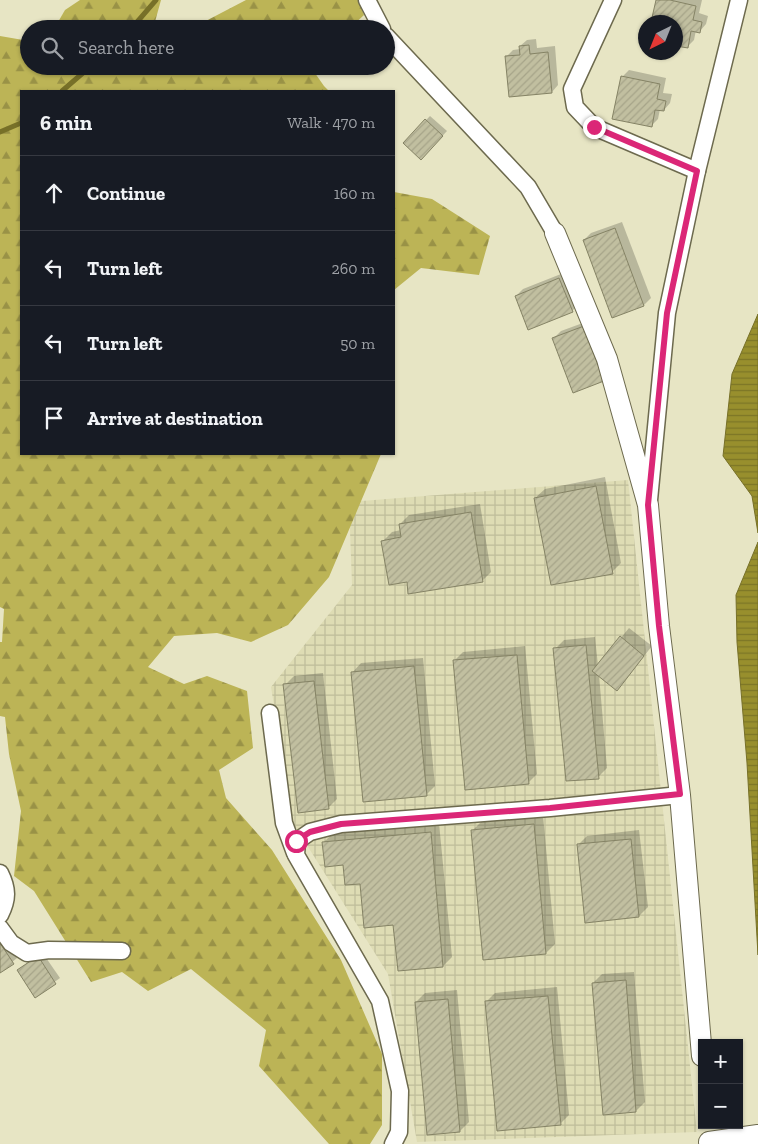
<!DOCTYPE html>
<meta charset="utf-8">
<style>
body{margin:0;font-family:"Zilla Slab",serif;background:#242831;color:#f1f3f6}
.controls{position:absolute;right:15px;bottom:15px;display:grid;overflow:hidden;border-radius:0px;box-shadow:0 1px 4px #0004}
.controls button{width:45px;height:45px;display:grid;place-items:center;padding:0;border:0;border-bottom:1px solid #363941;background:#171b24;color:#f1f3f6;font:25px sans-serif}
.compass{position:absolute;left:638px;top:15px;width:45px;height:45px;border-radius:50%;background:#171b24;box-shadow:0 1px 4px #0004;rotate:223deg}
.stop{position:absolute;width:15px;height:15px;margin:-11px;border:4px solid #db2777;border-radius:50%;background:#fff}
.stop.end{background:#db2777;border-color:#fff;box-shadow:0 1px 5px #0008}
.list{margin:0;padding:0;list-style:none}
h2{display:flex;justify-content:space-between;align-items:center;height:65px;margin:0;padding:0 20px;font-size:21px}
h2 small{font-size:16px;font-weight:400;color:#9ea1a6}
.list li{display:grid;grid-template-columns:32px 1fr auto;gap:15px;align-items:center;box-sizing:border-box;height:75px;padding:0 20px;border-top:1px solid #363941}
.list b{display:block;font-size:19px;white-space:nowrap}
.list em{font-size:16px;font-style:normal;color:#9ea1a6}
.icon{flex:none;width:28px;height:28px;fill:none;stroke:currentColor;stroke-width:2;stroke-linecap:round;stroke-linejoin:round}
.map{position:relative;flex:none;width:758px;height:1144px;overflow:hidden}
.search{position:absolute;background:#171b24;box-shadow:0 1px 4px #0004;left:20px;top:20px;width:375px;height:55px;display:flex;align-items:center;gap:12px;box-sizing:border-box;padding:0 18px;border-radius:28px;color:#9ea1a6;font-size:19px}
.panel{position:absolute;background:#171b24;box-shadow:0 1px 4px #0004;left:20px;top:90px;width:375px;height:365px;border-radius:0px}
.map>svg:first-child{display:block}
.industrial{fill:url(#industrial-grid)}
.forest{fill:url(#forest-firs)}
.water{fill:url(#water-rules);stroke:#777028}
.shadow{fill:#0003}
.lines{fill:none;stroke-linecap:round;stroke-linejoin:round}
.stream{stroke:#777028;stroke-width:5}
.building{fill:url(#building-hatch);stroke:#858365}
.minor-casing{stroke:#6d6a4e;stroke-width:19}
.tertiary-casing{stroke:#6d6a4e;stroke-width:22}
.minor{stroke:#fff;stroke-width:16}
.tertiary{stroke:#fff;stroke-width:20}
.route{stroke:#db2777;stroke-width:6}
</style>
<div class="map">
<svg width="758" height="1144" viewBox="0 0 758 1144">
<defs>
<pattern id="industrial-grid" width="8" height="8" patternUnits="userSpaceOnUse" patternTransform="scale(1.25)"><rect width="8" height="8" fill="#dedcb4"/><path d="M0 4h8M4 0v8" fill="none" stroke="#bebd9a"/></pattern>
<pattern id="forest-firs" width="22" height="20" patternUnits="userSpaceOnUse" patternTransform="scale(1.25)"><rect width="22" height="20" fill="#bcb456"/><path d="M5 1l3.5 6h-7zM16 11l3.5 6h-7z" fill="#999246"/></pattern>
<pattern id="water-rules" width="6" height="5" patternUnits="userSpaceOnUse" patternTransform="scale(1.25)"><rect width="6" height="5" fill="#988f2d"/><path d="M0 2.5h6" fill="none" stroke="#7c7526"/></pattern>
<pattern id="building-hatch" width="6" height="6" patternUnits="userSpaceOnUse" patternTransform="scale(1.25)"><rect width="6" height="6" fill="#c1bfa0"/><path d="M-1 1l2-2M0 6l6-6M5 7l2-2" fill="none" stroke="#a6a489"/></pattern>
</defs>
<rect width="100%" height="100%" fill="#e7e5c4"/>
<path class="industrial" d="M628,480L697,1132L417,1142L388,974L293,823L271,687L352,585L349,502Z"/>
<g class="forest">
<path d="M80,0H161L153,29H54L65,10Z"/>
<path d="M246,0H358L364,15L349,29H196L200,24Z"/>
<path d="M0,36L29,41V66H310L324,86L329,91H21V454H381L329,577L288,625L251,642L217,633L174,636L148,667L184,684L207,676L247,691L253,748L219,770L226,798L272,850L341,960L382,1054V1125L370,1144H329L259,1066L266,1030L191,969L148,991L122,972L91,982L34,891L14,876L21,811L9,754L5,717L0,716V642H2L4,609L0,607Z"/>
<path d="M394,192L432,199L490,236L479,275L421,268L394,290Z"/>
</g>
<g class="water">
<path d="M758,314V533L752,496L723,456L732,374Z"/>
<path d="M758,542V955L747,763L737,642L736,595Z"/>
</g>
<g class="shadow">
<path d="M657,0H702L699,13L708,16L706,24L700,31L696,30L694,40L687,47L676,44V22H653Z"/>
<path d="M347,23L353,29H342Z"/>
<path d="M536,39L537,48L555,46L558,85L552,92L506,57L513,50L520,49V46L527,40Z"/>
<path d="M629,70L666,78L663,93L672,94L670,103L664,110L660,109L658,119L651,126L622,77Z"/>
<path d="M430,116L447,131L421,159L404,143Z"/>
<path d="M622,222L651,298L644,305L613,317L584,240L591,233Z"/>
<path d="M566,272L579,304L572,311L516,296L523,289Z"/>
<path d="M591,320L604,380L554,338L561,331Z"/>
<path d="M605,477L621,563L612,572L535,498L545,489Z"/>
<path d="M480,504L491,572L482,581H408L383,541L392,532L401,530L400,524L409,515Z"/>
<path d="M629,628L652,646L625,680L599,675L607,768L598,777L555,649L564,640L595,637L598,666Z"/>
<path d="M525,646L537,774L528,783L454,661L463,652Z"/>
<path d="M423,658L435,786L426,795L352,673L361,663Z"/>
<path d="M323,673L337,799L328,808L285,685L294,676Z"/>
<path d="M543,816L555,944L546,953L472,831L481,822Z"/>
<path d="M439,823L452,957L443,966L394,923L361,883L324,842L333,833Z"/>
<path d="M639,830L648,907L639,916L578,845L587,836Z"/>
<path d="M4,939L17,958L0,972V942Z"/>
<path d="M42,952L60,978L35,996L18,970Z"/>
<path d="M634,972L645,1102L636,1111L593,983L602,974Z"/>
<path d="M557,987L569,1115L560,1124L486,1002L495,993Z"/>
<path d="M457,990L469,1122L460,1131L416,1002L425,993Z"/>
</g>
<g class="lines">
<g class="stream">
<path d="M131,29L156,0"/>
<path d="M62,91L91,66"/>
<path d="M0,132L21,123"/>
</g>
</g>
<g class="building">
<path d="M656,0H670L696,6L693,20L702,22L700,33L691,31L688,48L676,46V22H651Z"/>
<path d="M529,45L530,54L548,52L552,93L509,97L505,56L520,55L519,46Z"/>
<path d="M621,76L660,84L657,99L666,101L664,111L655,110L652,127L612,119Z"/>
<path d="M425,119L443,136L421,160L403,143Z"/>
<path d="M615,228L644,306L612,318L583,240Z"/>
<path d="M559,278L573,312L528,330L515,296Z"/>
<path d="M584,326L604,381L573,393L552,338Z"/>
<path d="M596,486L613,574L551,585L534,498Z"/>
<path d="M471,512L483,582L408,594L407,582L389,585L381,541L401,537L399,524Z"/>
<path d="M620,636L644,656L617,691L592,671Z"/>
<path d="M586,645L599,779L566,781L553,648Z"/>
<path d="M517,655L529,784L465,790L453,660Z"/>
<path d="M414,666L427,796L363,802L351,672Z"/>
<path d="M314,681L329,809L298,813L283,684Z"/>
<path d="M534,824L546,954L483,960L471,830Z"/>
<path d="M431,832L443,967L398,971L393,925L364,928L360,884L345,885L343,865L325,867L322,842Z"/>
<path d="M631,839L639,917L585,923L577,844Z"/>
<path d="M0,943L14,964L0,973Z"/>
<path d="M38,956L56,984L35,998L17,970Z"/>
<path d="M626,980L636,1112L603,1115L592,983Z"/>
<path d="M548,996L561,1125L497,1131L485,1001Z"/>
<path d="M448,999L460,1132L427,1135L415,1002Z"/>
</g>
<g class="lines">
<defs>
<g id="minor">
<path d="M367,0L382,29"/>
<path d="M613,0L572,89L575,107L594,127L697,171"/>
<path d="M386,36L528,187L555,233"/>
<path d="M649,500L667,313L697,171L739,0"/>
<path d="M270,713L284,823L295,853"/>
<path d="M0,873C8,889 8,899 0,915"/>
<path d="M0,928L11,943L27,953L49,950L122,951"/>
<path d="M393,1144L399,1132L400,1091L380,1001L296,855L297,841L310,832L341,824L550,808L680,795"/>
</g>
<g id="tertiary">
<path d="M555,233L607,359L648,505L659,626L680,795L702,1056"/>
<path d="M709,1142L758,1135"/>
</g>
</defs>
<use href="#minor" class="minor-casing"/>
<use href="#tertiary" class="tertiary-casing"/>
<use href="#minor" class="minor"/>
<use href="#tertiary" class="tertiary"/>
</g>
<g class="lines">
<path class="route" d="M296,841L310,832L341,824L550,808L680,794L659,626L648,505L667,313L697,171L594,127"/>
</g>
</svg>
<div class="controls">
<button>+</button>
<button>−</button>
</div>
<svg class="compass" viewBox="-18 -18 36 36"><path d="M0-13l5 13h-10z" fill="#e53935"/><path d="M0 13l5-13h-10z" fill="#9ea1a6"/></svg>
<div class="stop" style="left:296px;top:841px"></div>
<div class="stop end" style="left:594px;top:127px"></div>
<div class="search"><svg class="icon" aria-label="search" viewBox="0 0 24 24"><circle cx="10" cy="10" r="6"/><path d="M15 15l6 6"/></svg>Search here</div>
<section class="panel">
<h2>6 min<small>Walk · 470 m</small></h2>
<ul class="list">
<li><svg class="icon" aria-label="ahead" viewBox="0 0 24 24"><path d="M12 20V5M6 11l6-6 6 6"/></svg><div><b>Continue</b></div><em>160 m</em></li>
<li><svg class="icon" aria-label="left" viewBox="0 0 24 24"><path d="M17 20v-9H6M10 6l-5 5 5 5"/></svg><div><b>Turn left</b></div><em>260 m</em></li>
<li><svg class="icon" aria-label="left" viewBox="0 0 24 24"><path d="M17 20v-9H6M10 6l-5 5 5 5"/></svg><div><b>Turn left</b></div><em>50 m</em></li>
<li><svg class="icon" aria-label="arrive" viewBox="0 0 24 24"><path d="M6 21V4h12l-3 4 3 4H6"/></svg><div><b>Arrive at destination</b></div></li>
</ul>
</section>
</div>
